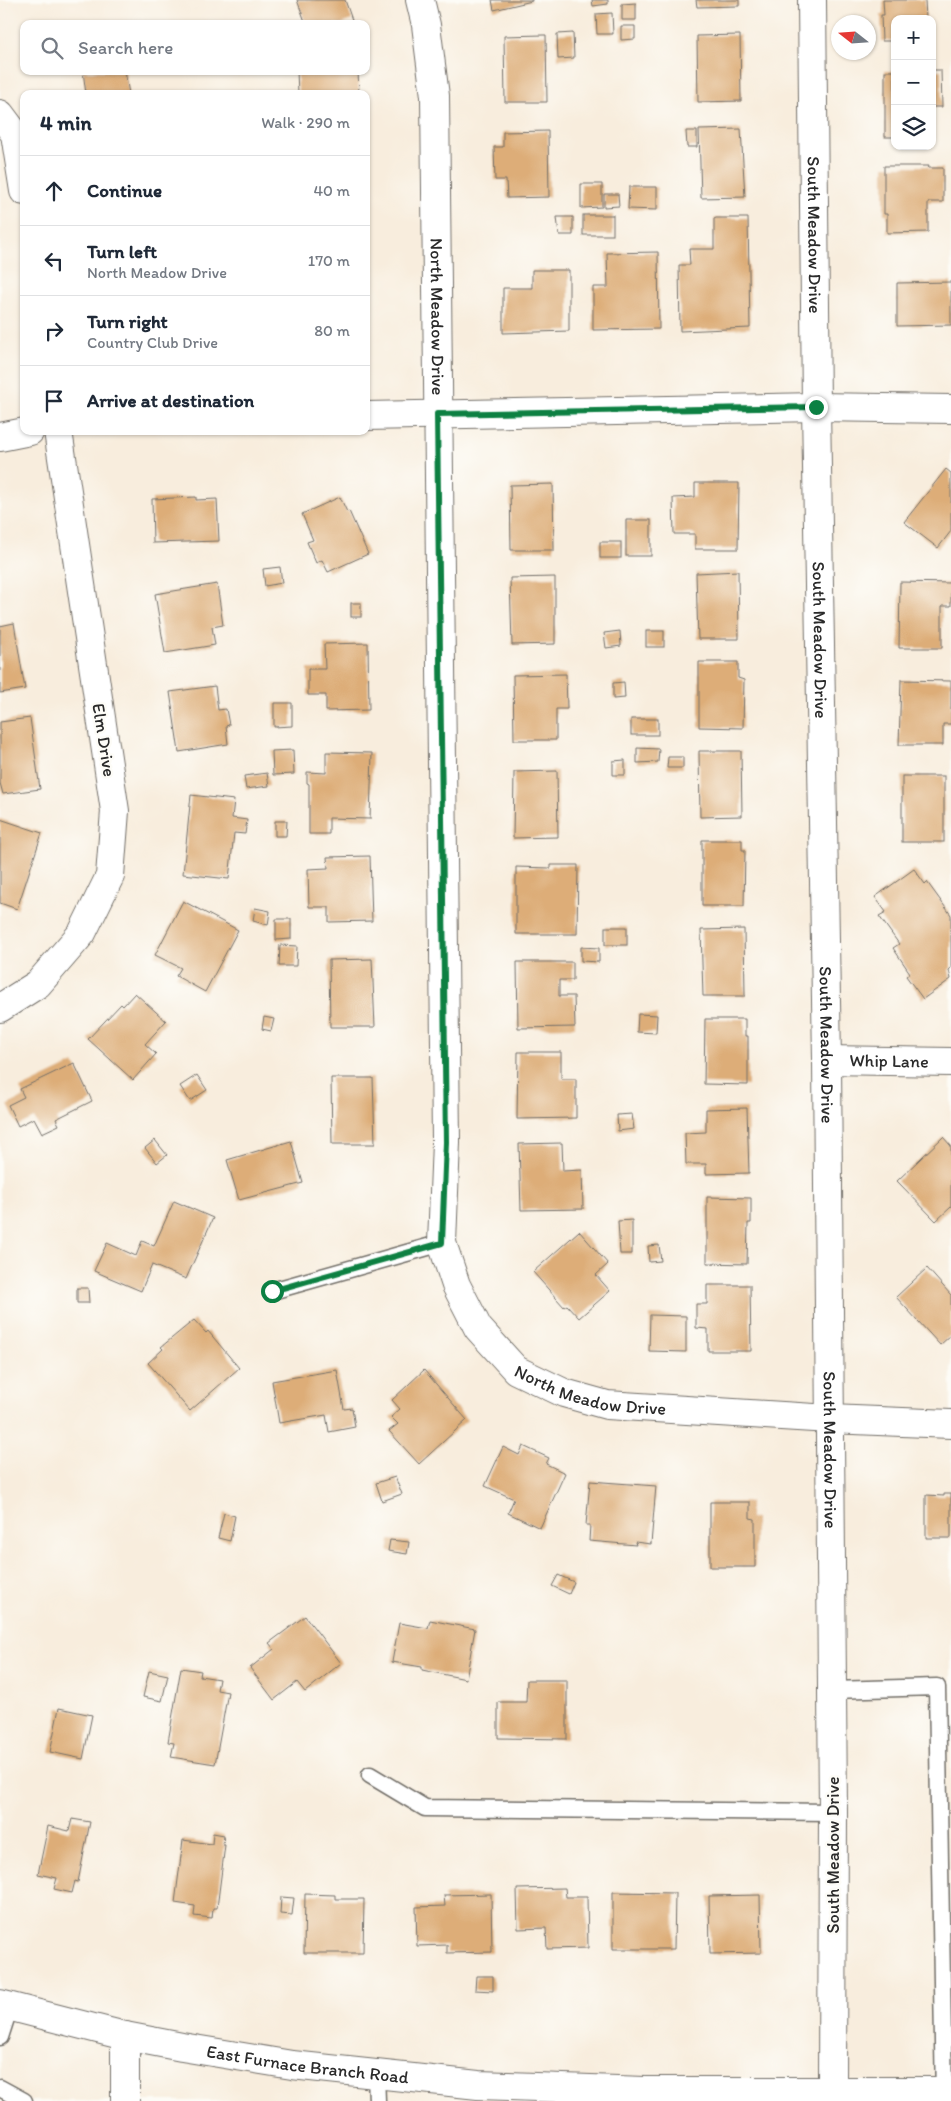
<!DOCTYPE html>
<meta charset="utf-8">
<style>
body{margin:0;font-family:Itim,sans-serif;background:#f2f2f3;color:#1f2937}
.controls{position:absolute;right:15px;top:15px;display:grid;overflow:hidden;border-radius:10px;box-shadow:0 1px 4px #0004}
.controls button{width:45px;height:45px;display:grid;place-items:center;padding:0;border:0;border-bottom:1px solid #e0e1e3;background:#fff;color:#1f2937;font:25px sans-serif}
.compass{position:absolute;left:831px;top:15px;width:45px;height:45px;border-radius:50%;background:#fff;box-shadow:0 1px 4px #0004;rotate:287deg}
.stop{position:absolute;width:15px;height:15px;margin:-11px;border:4px solid #0b8043;border-radius:50%;background:#fff}
.stop.end{background:#0b8043;border-color:#fff;box-shadow:0 1px 5px #0008}
.list{margin:0;padding:0;list-style:none}
h2{display:flex;justify-content:space-between;align-items:center;height:65px;margin:0;padding:0 20px;font-size:21px}
h2 small{font-size:16px;font-weight:400;color:#747a83}
.list li{display:grid;grid-template-columns:32px 1fr auto;gap:15px;align-items:center;box-sizing:border-box;height:70px;padding:0 20px;border-top:1px solid #e0e1e3}
.list b{display:block;font-size:19px;white-space:nowrap}
.list p{margin:0;font-size:16px;white-space:nowrap;color:#747a83}
.list em{font-size:16px;font-style:normal;color:#747a83}
.icon{flex:none;width:28px;height:28px;fill:none;stroke:currentColor;stroke-width:2;stroke-linecap:round;stroke-linejoin:round}
.map{position:relative;flex:none;width:951px;height:2101px;overflow:hidden}
.search{position:absolute;background:#fff;box-shadow:0 1px 4px #0004;left:20px;top:20px;width:350px;height:55px;display:flex;align-items:center;gap:12px;box-sizing:border-box;padding:0 18px;border-radius:10px;color:#747a83;font-size:19px}
.panel{position:absolute;background:#fff;box-shadow:0 1px 4px #0004;left:20px;top:90px;width:350px;height:345px;border-radius:10px}
.map>svg:first-child{display:block}
.building{fill:#ddad78}
.lines{fill:none;stroke-linecap:round;stroke-linejoin:round}
.lane-casing{stroke:#736f69;stroke-width:19}
.street-casing{stroke:#736f69;stroke-width:30}
.secondary-casing{stroke:#736f69;stroke-width:30}
.lane{stroke:#fff;stroke-width:16}
.street{stroke:#fff;stroke-width:28}
.secondary{stroke:#fff;stroke-width:28}
.route{stroke:#0b8043;stroke-width:6}
.labels{text-anchor:middle;dominant-baseline:central;stroke-width:5;stroke-linejoin:round;paint-order:stroke}
.street-label{font-size:18px;fill:#2b2b2b;stroke:#fdfcf7}
</style>
<div class="map">
<svg width="951" height="2101" viewBox="0 0 951 2101">
<rect width="100%" height="100%" fill="#fdfcf7"/>
<filter id="ink" filterUnits="userSpaceOnUse"><feTurbulence type="fractalNoise" baseFrequency=".02" numOctaves="2"/><feDisplacementMap in="SourceGraphic" scale="10" xChannelSelector="R" yChannelSelector="G"/><feConvolveMatrix kernelMatrix="1 2 1 2 8 2 1 2 1" color-interpolation-filters="sRGB"/></filter>
<filter id="wash" filterUnits="userSpaceOnUse"><feTurbulence type="fractalNoise" baseFrequency=".0096" numOctaves="4" result="noise"/><feDisplacementMap in="SourceGraphic" scale="20" xChannelSelector="R" yChannelSelector="G"/><feGaussianBlur stdDeviation="1.12" result="paint"/><feColorMatrix in="noise" values="0 0 0 0 0 0 0 0 0 0 0 0 0 0 0 0 0 1.4 0 .05"/><feComposite in="paint" operator="in"/></filter>
<g filter="url(#wash)">
<rect width="100%" height="100%" fill="#f8eddd"/>
<g id="blocks">
<g class="building">
<path d="M297,0H345L352,20L341,24H306Z"/>
<path d="M492,0H532V1L494,10Z"/>
<path d="M592,0H608V4L593,6Z"/>
<path d="M696,0H739V6L697,7Z"/>
<path d="M883,0H925L926,19H895V41H882L881,15H884Z"/>
<path d="M636,3V20H622V4Z"/>
<path d="M612,13L613,34H597L596,14Z"/>
<path d="M621,26H635V39L621,40Z"/>
<path d="M573,33L574,58L558,59L557,34Z"/>
<path d="M543,35H546L547,102H505L504,36Z"/>
<path d="M740,35L741,101L698,102L697,36Z"/>
<path d="M932,70H941L942,107H932Z"/>
<path d="M83,71H125L129,94H86Z"/>
<path d="M297,71H358L359,94H298Z"/>
<rect x="885" y="71" width="10" height="66"/>
<path d="M741,129L745,197L701,198L699,130Z"/>
<path d="M548,131L549,197L507,198L506,180H495L494,147H503V132Z"/>
<path d="M686,131H697V147H687Z"/>
<path d="M884,166H929L928,168H943V202H928V232L887,233V214H884Z"/>
<path d="M581,184H602V207L581,208Z"/>
<path d="M629,187H657V210L628,209Z"/>
<path d="M604,194H618L619,206L604,207Z"/>
<rect x="583" y="215" width="30" height="20"/>
<path d="M557,217H573V235H559Z"/>
<path d="M716,218H748L750,328L680,331L679,265H690L689,249H714V219Z"/>
<path d="M658,252L659,329L593,330V287H608L607,253Z"/>
<path d="M532,270H569V331L503,333V288H532Z"/>
<path d="M951,282V325L897,326V283Z"/>
<path d="M946,469L951,473V531L938,548L904,522Z"/>
<path d="M695,483H739L738,549H695V534H674L673,498L695,497Z"/>
<path d="M553,484L554,550H511L510,485Z"/>
<path d="M196,497V500L217,499L219,541L153,543L152,499Z"/>
<path d="M340,497L347,512L349,511L368,554L328,572L322,560L316,563L307,542L313,540L302,514Z"/>
<rect x="626" y="520" width="25" height="36"/>
<rect x="600" y="542" width="21" height="16"/>
<path d="M280,567L282,583L265,586L263,569Z"/>
<path d="M738,571L739,639H698L696,573Z"/>
<path d="M555,577V644L512,645L510,578Z"/>
<path d="M900,582L951,583V606H942V648H899Z"/>
<path d="M217,584L223,625L212,627L215,645L165,653L155,594Z"/>
<rect x="351" y="603" width="10" height="14"/>
<path d="M14,623L25,689L0,693V626Z"/>
<path d="M620,631L621,646L606,648L604,633Z"/>
<rect x="646" y="631" width="18" height="16"/>
<path d="M368,643L369,710L326,711V695H308V669H325L324,644Z"/>
<path d="M699,662H738V678L744,680L743,728L699,727Z"/>
<path d="M566,674L567,709H556V740H514L513,675Z"/>
<path d="M901,680L951,681V724H943V745H899Z"/>
<path d="M624,682L625,698L613,699V683Z"/>
<path d="M215,686L218,710L226,709L229,725L226,726L228,744L179,752L170,692Z"/>
<path d="M274,703H292V726L274,727Z"/>
<path d="M30,718L40,789L3,794L0,783V722Z"/>
<rect x="631" y="719" width="27" height="16"/>
<path d="M637,748L659,749L658,762L637,763Z"/>
<path d="M293,750L294,774L273,775L272,751Z"/>
<path d="M699,751H741L742,816L700,817Z"/>
<path d="M326,752L372,753L370,819L329,818V834H309V784L307,783V772L326,773Z"/>
<path d="M668,757H683V768H667Z"/>
<path d="M625,760V775H613V761Z"/>
<path d="M557,771L558,837L513,838L514,772Z"/>
<path d="M267,773L269,786L246,789L244,776Z"/>
<rect x="902" y="776" width="42" height="66"/>
<path d="M191,795L234,800L232,818L247,820L245,834L234,833L229,879L183,874Z"/>
<path d="M0,819L42,833L17,909L0,903Z"/>
<path d="M275,821H287L286,836H275Z"/>
<path d="M702,840H742V850H745L744,906H702Z"/>
<path d="M370,856L372,921L329,922V907H309L308,869L328,868L327,857Z"/>
<path d="M551,865H578L577,934H516V867L551,868Z"/>
<path d="M914,869L925,884L927,882L951,915V968L949,970L951,979L923,999L906,976L910,973L893,948L899,944L879,916L886,912L875,897Z"/>
<path d="M183,901L238,930L205,992L176,976L181,968L155,955Z"/>
<path d="M255,908L270,911L268,925L253,921Z"/>
<path d="M276,919H291V939L276,940Z"/>
<rect x="605" y="927" width="22" height="18"/>
<path d="M744,929L745,996H703L701,930Z"/>
<path d="M280,945L297,946L296,966H279Z"/>
<path d="M581,947L599,948V962L581,961Z"/>
<path d="M372,959L375,1027H330L329,960Z"/>
<path d="M517,962H573V980H559V996H574L575,1027L518,1028Z"/>
<path d="M135,993L166,1021L145,1044L156,1054L133,1080L88,1039L121,1004L123,1006Z"/>
<path d="M638,1014L657,1015L656,1033L637,1032Z"/>
<path d="M264,1017L274,1019L271,1031L262,1029Z"/>
<path d="M705,1019H745V1036H748V1085L704,1084Z"/>
<path d="M518,1052H561V1079H576V1118L517,1119Z"/>
<path d="M74,1063L92,1101L56,1119L59,1125L42,1133L34,1118L18,1126L8,1105L24,1097L20,1089Z"/>
<path d="M197,1075L207,1090L190,1101L180,1086Z"/>
<path d="M331,1078H373L375,1144H332Z"/>
<path d="M747,1108L749,1173L706,1174V1164H686L685,1133L706,1132V1109Z"/>
<path d="M632,1114L634,1129L618,1131L617,1115Z"/>
<path d="M943,1137L951,1146V1207L936,1221L897,1181Z"/>
<path d="M155,1140L167,1155L157,1163L145,1148Z"/>
<path d="M291,1141L303,1183L239,1200L227,1160Z"/>
<path d="M562,1143L563,1171L582,1170L583,1209L521,1210L519,1144Z"/>
<path d="M707,1197L751,1198V1223H748L747,1264L707,1263Z"/>
<path d="M174,1201L213,1218L186,1279L152,1265L141,1291L94,1271L107,1243L136,1256L142,1241L154,1246Z"/>
<path d="M632,1220V1254H620L618,1221Z"/>
<path d="M579,1231L608,1264L596,1275L610,1291L579,1318L567,1305L564,1307L533,1272Z"/>
<path d="M659,1245L661,1261L649,1262L648,1246Z"/>
<path d="M927,1268L951,1295V1335L940,1345L896,1297Z"/>
<path d="M707,1285H750L751,1351H708V1329L696,1328V1304H707Z"/>
<path d="M77,1288H88L89,1303H77Z"/>
<path d="M650,1315L686,1316V1352L649,1351Z"/>
<path d="M194,1320L206,1333L208,1331L239,1368L190,1411L148,1363L163,1349L161,1347Z"/>
<path d="M337,1370L344,1409L352,1408L355,1427L329,1432L326,1415L279,1423L272,1381Z"/>
<path d="M424,1370L467,1420L419,1464L389,1431L398,1424L391,1417L400,1409L392,1400Z"/>
<path d="M523,1446L549,1458L546,1464L565,1473L540,1528L508,1513L514,1499L485,1486L503,1447L519,1455Z"/>
<path d="M395,1477L402,1494L382,1501L376,1483Z"/>
<path d="M590,1481L656,1486L651,1544L635,1542L636,1545L589,1541L590,1525H586Z"/>
<path d="M944,1494H951V1538H926V1495L944,1496Z"/>
<path d="M710,1502H750V1518L755,1519V1567H710Z"/>
<path d="M224,1513L235,1516L230,1541L218,1538Z"/>
<path d="M390,1540L409,1542L407,1554L388,1551Z"/>
<path d="M558,1575L574,1582L569,1594L552,1586Z"/>
<path d="M305,1616L341,1663L305,1692L297,1682L274,1700L250,1668L274,1649L269,1643Z"/>
<path d="M430,1620L475,1629L466,1679L422,1670V1667L392,1662L399,1623L428,1628Z"/>
<path d="M181,1668L201,1671L200,1676L219,1679L217,1690L228,1692L215,1764L171,1757L174,1743L168,1742Z"/>
<path d="M149,1671L168,1675L162,1701L143,1697Z"/>
<path d="M527,1680H567V1739L498,1738V1702H526Z"/>
<path d="M59,1708L92,1715L83,1759L50,1752Z"/>
<path d="M72,1819L90,1822L78,1882L75,1881L72,1893L54,1889L57,1878L38,1874L48,1826L69,1831Z"/>
<path d="M213,1833L224,1835L223,1845H225L217,1908H213L212,1918L194,1916L195,1906L175,1903L183,1840L212,1844Z"/>
<path d="M565,1888L566,1897H587L588,1948L547,1949L546,1928L518,1929L517,1889Z"/>
<path d="M613,1892L675,1893L674,1949H613Z"/>
<path d="M305,1894L335,1895V1899H364L363,1953H304Z"/>
<path d="M491,1894L492,1952L447,1953V1945L417,1946L416,1907L445,1906L444,1895Z"/>
<path d="M760,1895L761,1953L710,1954L709,1896Z"/>
<path d="M281,1897L294,1898L292,1915L280,1914Z"/>
<path d="M476,1976H493V1991L475,1990Z"/>
</g>
</g>
</g>
<g filter="url(#ink)">
<use href="#blocks" fill-opacity="0" stroke="#736f69" stroke-width="1"/>
<g class="lines">
<defs>
<g id="lane">
<path d="M272,1291L442,1243"/>
<path d="M832,1690L937,1687L944,2100"/>
<path d="M370,1775L425,1808L833,1812"/>
<path d="M0,2037L10,2006"/>
<path d="M376,2074L377,2101"/>
<path d="M0,2088L24,2101"/>
</g>
<g id="street">
<path id="s1" d="M420,0L426,25L435,96L446,1142L442,1243L456,1285L478,1328L516,1370L564,1393L607,1405L830,1419L951,1424"/>
<path id="s2" d="M812,0L816,407L827,1060L833,1812L832,2090"/>
<path d="M0,114L15,134L24,191"/>
<path d="M366,416L816,407L951,409"/>
<path d="M0,437L30,431"/>
<path d="M0,1008L38,984L82,933L110,876L115,811L58,431"/>
<path id="s3" d="M827,1060L951,1062"/>
<path d="M125,2101V2036"/>
</g>
<g id="secondary">
<path id="s4" d="M0,2004L125,2036L182,2047L292,2065L478,2085L645,2091H951"/>
</g>
</defs>
<use href="#lane" class="lane-casing"/>
<use href="#street" class="street-casing"/>
<use href="#secondary" class="secondary-casing"/>
<use href="#lane" class="lane"/>
<use href="#street" class="street"/>
<use href="#secondary" class="secondary"/>
</g>
</g>
<g class="lines" filter="url(#ink)">
<path class="route" d="M272,1291L442,1243L446,1142L437,414L816,407"/>
</g>
<g class="labels">
<g class="street-label">
<text stroke="none"><textPath href="#s2" startOffset="235">South Meadow Drive</textPath></text>
<text stroke="none"><textPath href="#s1" startOffset="318">North Meadow Drive</textPath></text>
<text stroke="none"><textPath href="#s2" startOffset="640">South Meadow Drive</textPath></text>
<text transform="translate(104 740) rotate(81)">Elm Drive</text>
<text stroke="none"><textPath href="#s2" startOffset="1045">South Meadow Drive</textPath></text>
<text stroke="none"><textPath href="#s3" startOffset="62">Whip Lane</textPath></text>
<text stroke="none"><textPath href="#s1" startOffset="1472">North Meadow Drive</textPath></text>
<text stroke="none"><textPath href="#s2" startOffset="1450">South Meadow Drive</textPath></text>
<text transform="translate(833 1855) rotate(-90)">South Meadow Drive</text>
<text stroke="none"><textPath href="#s4" startOffset="314">East Furnace Branch Road</textPath></text>
</g>
</g>
</svg>
<div class="controls">
<button>+</button>
<button>−</button>
<button><svg class="icon" aria-label="layers" viewBox="0 0 24 24"><path d="M12 4l9 5-9 5-9-5zM3 14l9 5 9-5"/></svg></button>
</div>
<svg class="compass" viewBox="-18 -18 36 36"><path d="M0-13l5 13h-10z" fill="#e53935"/><path d="M0 13l5-13h-10z" fill="#747a83"/></svg>
<div class="stop" style="left:272px;top:1291px"></div>
<div class="stop end" style="left:816px;top:407px"></div>
<div class="search"><svg class="icon" aria-label="search" viewBox="0 0 24 24"><circle cx="10" cy="10" r="6"/><path d="M15 15l6 6"/></svg>Search here</div>
<section class="panel">
<h2>4 min<small>Walk · 290 m</small></h2>
<ul class="list">
<li><svg class="icon" aria-label="ahead" viewBox="0 0 24 24"><path d="M12 20V5M6 11l6-6 6 6"/></svg><div><b>Continue</b></div><em>40 m</em></li>
<li><svg class="icon" aria-label="left" viewBox="0 0 24 24"><path d="M17 20v-9H6M10 6l-5 5 5 5"/></svg><div><b>Turn left</b><p>North Meadow Drive</p></div><em>170 m</em></li>
<li><svg class="icon" aria-label="right" viewBox="0 0 24 24"><path d="M7 20v-9h11M14 6l5 5-5 5"/></svg><div><b>Turn right</b><p>Country Club Drive</p></div><em>80 m</em></li>
<li><svg class="icon" aria-label="arrive" viewBox="0 0 24 24"><path d="M6 21V4h12l-3 4 3 4H6"/></svg><div><b>Arrive at destination</b></div></li>
</ul>
</section>
</div>
